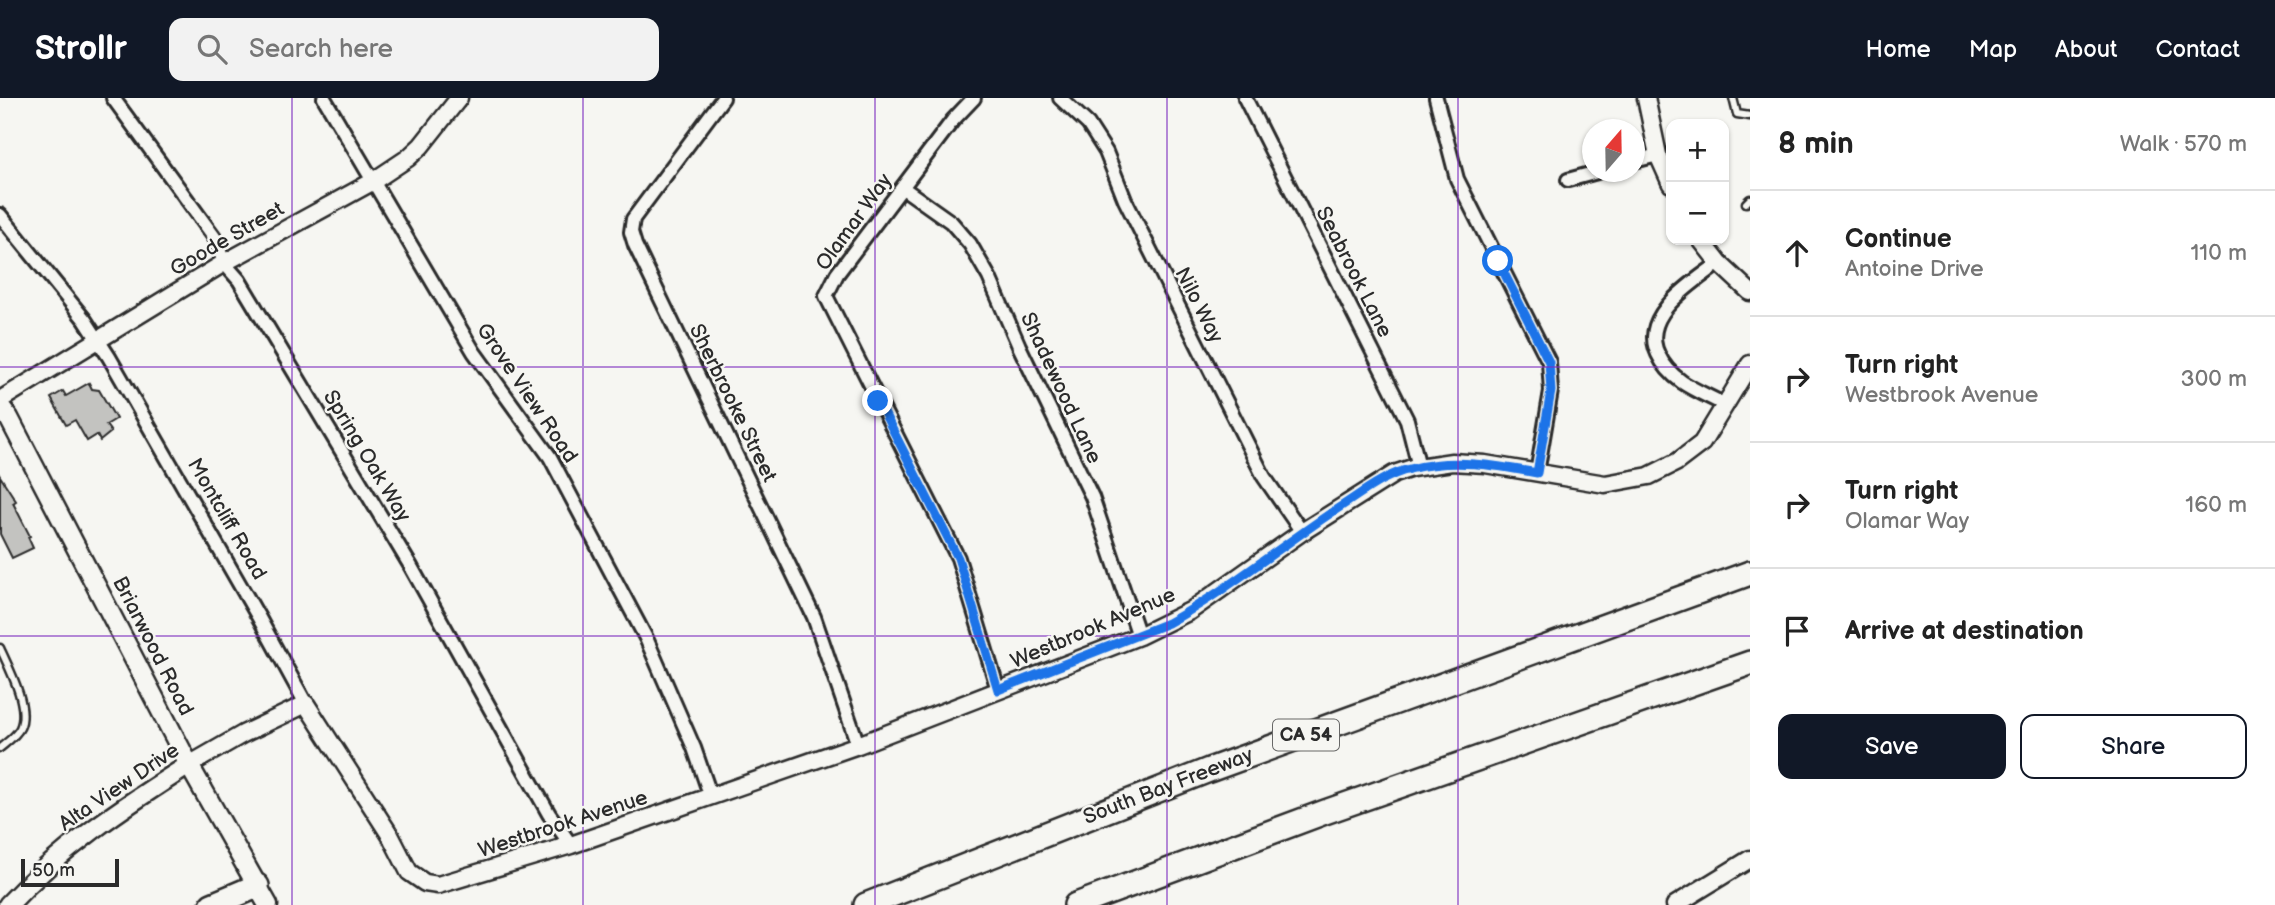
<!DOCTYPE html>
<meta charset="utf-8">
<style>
body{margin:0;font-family:"Balsamiq Sans",sans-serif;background:#f2f2f2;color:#222}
.controls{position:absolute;right:21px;top:21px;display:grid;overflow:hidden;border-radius:14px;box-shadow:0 2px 5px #0004}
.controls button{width:63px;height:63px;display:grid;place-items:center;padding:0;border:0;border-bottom:2px solid #e0e0e0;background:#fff;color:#222;font:35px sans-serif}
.compass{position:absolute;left:1582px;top:21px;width:63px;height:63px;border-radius:50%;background:#fff;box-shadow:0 2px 5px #0004;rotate:20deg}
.scale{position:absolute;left:21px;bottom:18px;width:98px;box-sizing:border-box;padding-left:7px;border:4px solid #2b2b2b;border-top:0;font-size:19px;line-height:24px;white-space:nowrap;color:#2b2b2b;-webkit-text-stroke:5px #f6f6f2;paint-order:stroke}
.stop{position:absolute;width:21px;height:21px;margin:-16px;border:5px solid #1a73e8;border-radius:50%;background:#fff}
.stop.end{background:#1a73e8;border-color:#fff;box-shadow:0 2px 7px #0008}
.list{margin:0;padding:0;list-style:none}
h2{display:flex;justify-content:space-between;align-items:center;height:91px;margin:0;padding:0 28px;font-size:30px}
h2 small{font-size:23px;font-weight:400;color:#767676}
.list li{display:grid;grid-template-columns:46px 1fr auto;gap:21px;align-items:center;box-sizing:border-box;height:126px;padding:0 28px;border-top:2px solid #e0e0e0}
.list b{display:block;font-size:26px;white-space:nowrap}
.list p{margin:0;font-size:23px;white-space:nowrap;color:#767676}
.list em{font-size:23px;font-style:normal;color:#767676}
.actions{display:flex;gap:14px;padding:21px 28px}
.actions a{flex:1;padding:16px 0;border:2px solid #111827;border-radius:14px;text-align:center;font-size:24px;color:#111827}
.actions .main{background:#111827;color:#fff}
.icon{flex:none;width:38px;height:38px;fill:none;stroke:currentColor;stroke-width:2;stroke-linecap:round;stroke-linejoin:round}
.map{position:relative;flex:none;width:1750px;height:807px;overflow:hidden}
header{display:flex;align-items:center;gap:42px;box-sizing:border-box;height:98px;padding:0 35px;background:#111827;color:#fff}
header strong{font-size:33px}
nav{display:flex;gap:38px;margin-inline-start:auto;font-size:24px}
.search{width:490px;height:63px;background:#f2f2f2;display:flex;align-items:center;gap:18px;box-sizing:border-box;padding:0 24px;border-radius:14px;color:#767676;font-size:26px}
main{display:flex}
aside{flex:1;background:#fff}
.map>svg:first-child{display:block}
.building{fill:#c3c3c0;stroke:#2b2b2b;stroke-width:2}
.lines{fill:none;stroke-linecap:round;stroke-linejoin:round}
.service-casing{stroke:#2b2b2b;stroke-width:11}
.minor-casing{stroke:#2b2b2b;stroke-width:18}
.tertiary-casing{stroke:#2b2b2b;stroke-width:21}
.secondary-casing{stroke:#2b2b2b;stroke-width:23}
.motorway-casing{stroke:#2b2b2b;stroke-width:28}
.service{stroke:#f6f6f2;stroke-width:6}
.minor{stroke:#f6f6f2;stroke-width:12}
.tertiary{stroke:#f6f6f2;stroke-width:16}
.secondary{stroke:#f6f6f2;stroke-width:18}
.motorway{stroke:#f6f6f2;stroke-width:23}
.route{stroke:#1a73e8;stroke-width:9}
.grid{fill:none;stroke:#7b2cbf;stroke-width:2;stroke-opacity:0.55}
.labels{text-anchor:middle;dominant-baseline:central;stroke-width:5;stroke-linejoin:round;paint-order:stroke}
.shield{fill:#f6f6f2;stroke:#686867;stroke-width:2}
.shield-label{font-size:19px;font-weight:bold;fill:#2b2b2b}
.street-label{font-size:21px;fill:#2b2b2b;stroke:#f6f6f2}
</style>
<header>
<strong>Strollr</strong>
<div class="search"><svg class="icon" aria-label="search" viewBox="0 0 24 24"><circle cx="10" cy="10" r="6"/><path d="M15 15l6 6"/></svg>Search here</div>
<nav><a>Home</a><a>Map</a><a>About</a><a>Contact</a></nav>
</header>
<main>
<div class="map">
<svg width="1750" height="807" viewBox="0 0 1750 807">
<rect width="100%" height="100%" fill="#f6f6f2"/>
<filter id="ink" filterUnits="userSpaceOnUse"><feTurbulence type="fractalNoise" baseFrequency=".0143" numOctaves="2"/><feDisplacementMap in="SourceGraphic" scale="14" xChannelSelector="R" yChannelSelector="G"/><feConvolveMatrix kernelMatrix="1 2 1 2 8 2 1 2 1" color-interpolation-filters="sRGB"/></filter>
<g filter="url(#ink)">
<g class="building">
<path d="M89,285L92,291L99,292L116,321L106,327L111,334L100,343L97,337L87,343L75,322L66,327L51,300L63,293L66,298Z"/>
<path d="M0,378L16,403L13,405L30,438L28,439L33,450L12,460L0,436Z"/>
</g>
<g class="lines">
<defs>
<g id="service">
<path d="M1733,0L1737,16L1750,18"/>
<path d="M1746,105L1750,101"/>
<path d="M0,550C9,570 30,609 20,630C16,638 7,644 0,650"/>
</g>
<g id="minor">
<path d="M113,0L215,140L224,165L239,182L410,467L549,716L571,747"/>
<path d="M324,0L474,254L550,359L646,540L694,650L711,699"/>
<path d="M723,0L633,121L631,134L635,147L814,519L858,647"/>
<path d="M974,0L953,22L837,176L826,198L958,460L998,592"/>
<path d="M1060,0L1088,26L1106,54L1125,102L1264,379L1302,434"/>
<path d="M1245,0L1407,322L1419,369"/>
<path d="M1436,0L1457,81L1549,264L1551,293L1537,375"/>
<path d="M1634,63L1658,57"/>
<path d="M1568,82L1597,74"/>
<path d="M903,90L951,124L970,146L989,179L1019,248L1092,399L1139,538"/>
<path d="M0,117L85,222L109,259L259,520L306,606"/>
<path d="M1719,165C1693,185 1639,217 1658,256C1663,267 1672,277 1682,284C1695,293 1711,299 1725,307"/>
</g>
<g id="tertiary">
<path d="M1646,0L1658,57L1671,86"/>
<path d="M1701,142L1719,165L1750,194"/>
<path d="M0,302L224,165L372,84L408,60L421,48L459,0"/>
<path d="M189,667L243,636L306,606L390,737L409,774L425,785L438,787L571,747L858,647L1139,538L1190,513L1302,434L1394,376L1412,370L1452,364L1485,366L1605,386L1649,378L1677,364L1702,345L1750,266"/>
<path d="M1675,807L1750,761"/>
</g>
<g id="secondary">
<path d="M0,308L9,320L189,667L268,807"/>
<path d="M8,807C61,750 124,708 189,667"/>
</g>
<g id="motorway">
<path d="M212,807L257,788"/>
<path d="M866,807L1209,672L1750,475"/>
<path d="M1076,807L1325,714L1750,565"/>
</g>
</defs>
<use href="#service" class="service-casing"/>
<use href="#minor" class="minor-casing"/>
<use href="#tertiary" class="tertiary-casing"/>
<use href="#secondary" class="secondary-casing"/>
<use href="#motorway" class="motorway-casing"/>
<use href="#service" class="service"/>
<use href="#minor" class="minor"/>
<use href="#tertiary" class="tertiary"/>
<use href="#secondary" class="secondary"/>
<use href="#motorway" class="motorway"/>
</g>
</g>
<g class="lines" filter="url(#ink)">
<path class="route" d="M878,303L958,460L998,592L1168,525C1228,492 1282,447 1340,409C1362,395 1384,377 1410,371C1453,360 1494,367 1537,375L1551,293L1549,264L1498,163"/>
</g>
<path class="grid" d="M292,0V807M583,0V807M875,0V807M1167,0V807M1458,0V807M0,269H1750M0,538H1750"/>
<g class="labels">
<rect class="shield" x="1273" y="621.5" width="66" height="31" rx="5"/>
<g class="shield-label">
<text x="1306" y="637">CA 54</text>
</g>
<g class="street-label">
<text transform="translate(854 124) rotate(-54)">Olamar Way</text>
<text transform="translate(227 141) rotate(-30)">Goode Street</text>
<text transform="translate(1354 174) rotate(63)">Seabrook Lane</text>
<text transform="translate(1199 207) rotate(63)">Nilo Way</text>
<text transform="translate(1061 290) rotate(65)">Shadewood Lane</text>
<text transform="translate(527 295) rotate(56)">Grove View Road</text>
<text transform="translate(733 305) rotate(64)">Sherbrooke Street</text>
<text transform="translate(367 358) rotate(59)">Spring Oak Way</text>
<text transform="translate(227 421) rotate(60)">Montcliff Road</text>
<text transform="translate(1093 530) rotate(-23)">Westbrook Avenue</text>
<text transform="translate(153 548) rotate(63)">Briarwood Road</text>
<text transform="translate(1168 688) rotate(-21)">South Bay Freeway</text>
<text transform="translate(119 689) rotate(-34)">Alta View Drive</text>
<text transform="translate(563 726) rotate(-18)">Westbrook Avenue</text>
</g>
</g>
</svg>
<div class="controls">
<button>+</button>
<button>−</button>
</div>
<svg class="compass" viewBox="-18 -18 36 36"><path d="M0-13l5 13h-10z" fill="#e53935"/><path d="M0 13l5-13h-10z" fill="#767676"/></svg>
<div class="scale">50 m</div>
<div class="stop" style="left:1498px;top:163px"></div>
<div class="stop end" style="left:878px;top:303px"></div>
</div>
<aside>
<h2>8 min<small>Walk · 570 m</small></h2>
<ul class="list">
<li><svg class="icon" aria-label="ahead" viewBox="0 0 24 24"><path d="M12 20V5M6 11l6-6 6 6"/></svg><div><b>Continue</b><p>Antoine Drive</p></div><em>110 m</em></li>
<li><svg class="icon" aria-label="right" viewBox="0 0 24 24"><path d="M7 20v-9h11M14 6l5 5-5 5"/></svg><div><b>Turn right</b><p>Westbrook Avenue</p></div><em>300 m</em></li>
<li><svg class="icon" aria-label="right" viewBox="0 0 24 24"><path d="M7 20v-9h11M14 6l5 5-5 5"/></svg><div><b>Turn right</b><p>Olamar Way</p></div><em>160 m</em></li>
<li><svg class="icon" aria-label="arrive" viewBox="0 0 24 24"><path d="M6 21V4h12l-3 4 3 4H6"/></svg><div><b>Arrive at destination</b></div></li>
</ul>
<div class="actions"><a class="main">Save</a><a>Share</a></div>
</aside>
</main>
